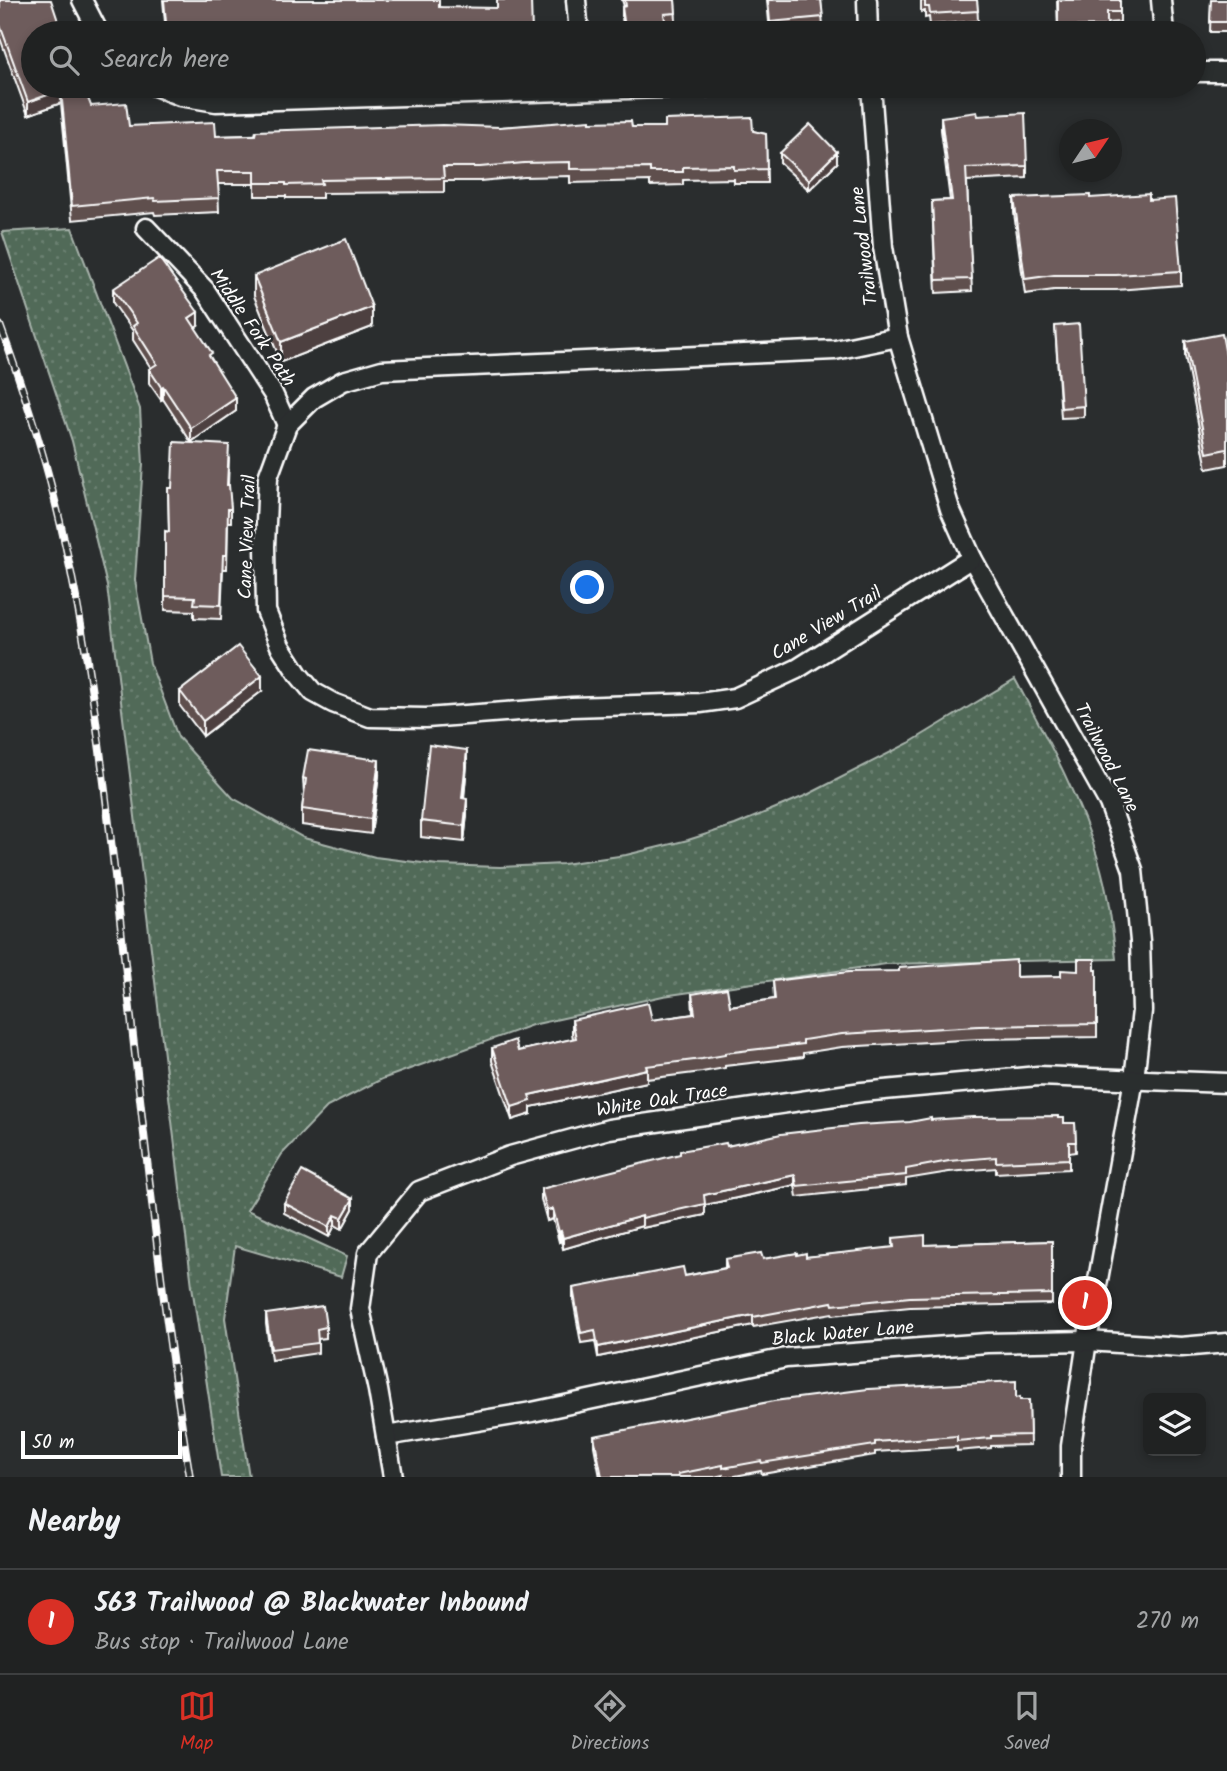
<!DOCTYPE html>
<meta charset="utf-8">
<style>
body{margin:0;font-family:Kalam,sans-serif;background:#282a2a;color:#f1f3f6}
.controls{position:absolute;right:21px;bottom:21px;display:grid;overflow:hidden;border-radius:10px;box-shadow:0 4px 10px #0003}
.controls button{width:63px;height:63px;display:grid;place-items:center;padding:0;border:0;border-bottom:2px solid #3d3f40;background:#202222;color:#f1f3f6;font:35px sans-serif}
.compass{position:absolute;left:1059px;top:119px;width:63px;height:63px;border-radius:50%;background:#202222;box-shadow:0 4px 10px #0003;rotate:55deg}
.scale{position:absolute;left:21px;bottom:18px;width:161px;box-sizing:border-box;padding-left:7px;border:4px solid #fff;border-top:0;font-size:19px;line-height:24px;white-space:nowrap;color:#fff;-webkit-text-stroke:5px #2a2d2e;paint-order:stroke}
.you{position:absolute;left:588px;top:588px;width:24px;height:24px;margin:-18px;border:5px solid #fff;border-radius:50%;background:#1a73e8;box-shadow:0 0 0 10px #1a73e833}
.badge{display:grid;place-items:center;width:46px;height:46px;border-radius:50%;background:#d93025;color:#fff;font-size:23px;font-weight:700}
.pin{position:absolute;translate:-50% -50%;border:4px solid #fff;box-shadow:0 2px 7px #0006}
.list{margin:0;padding:0;list-style:none}
h2{display:flex;justify-content:space-between;align-items:center;height:91px;margin:0;padding:0 28px;font-size:30px}
h2 small{font-size:23px;font-weight:400;color:#a2a4a5}
.list li{display:grid;grid-template-columns:46px 1fr auto;gap:21px;align-items:center;box-sizing:border-box;height:105px;padding:0 28px;border-top:2px solid #3d3f40}
.list b{display:block;font-size:26px;white-space:nowrap}
.list p{margin:0;font-size:23px;white-space:nowrap;color:#a2a4a5}
.list em{font-size:23px;font-style:normal;color:#a2a4a5}
.icon{flex:none;width:38px;height:38px;fill:none;stroke:currentColor;stroke-width:2;stroke-linecap:round;stroke-linejoin:round}
.map{position:relative;flex:none;width:1227px;height:1477px;overflow:hidden}
.search{position:absolute;background:#202222;box-shadow:0 4px 10px #0003;left:21px;right:21px;top:21px;height:77px;display:flex;align-items:center;gap:18px;box-sizing:border-box;padding:0 24px;border-radius:38px;color:#a2a4a5;font-size:26px}
.sheet{height:196px;background:#202222}
nav{display:flex;justify-content:space-around;align-items:center;box-sizing:border-box;height:98px;border-top:2px solid #3d3f40;background:#202222;font-size:19px;color:#a2a4a5}
nav a{display:grid;justify-items:center;gap:4px}
nav .on{color:#d93025}
.map>svg:first-child{display:block}
.grass{fill:url(#grass-dots);stroke:#a8b4ac;stroke-width:2}
.lines{fill:none;stroke-linecap:round;stroke-linejoin:round}
.street-casing{stroke:#fff;stroke-width:23}
.street{stroke:#2a2d2e;stroke-width:18}
.rail-casing{stroke:#fff;stroke-width:8}
.rail{stroke:#2a2d2e;stroke-width:5;stroke-dasharray:16;stroke-linecap:butt}
.wall{fill:#5f4f4e;stroke:#fff;stroke-width:2}
.shaded-wall{fill:#4d4040;stroke:#fff;stroke-width:2}
.building{fill:#6e5c5b;stroke:#fff;stroke-width:2}
.labels{text-anchor:middle;dominant-baseline:central;stroke-width:5;stroke-linejoin:round;paint-order:stroke}
.street-label{font-size:19px;fill:#fff;stroke:#2a2d2e}
</style>
<div class="map">
<svg width="1227" height="1477" viewBox="0 0 1227 1477">
<defs>
<pattern id="grass-dots" width="8" height="8" patternUnits="userSpaceOnUse" patternTransform="scale(1.75)"><rect width="8" height="8" fill="#516a58"/><path d="M2 2h.1M6 6h.1" fill="none" stroke="#6b8071" stroke-width="1.8" stroke-linecap="round"/></pattern>
</defs>
<rect width="100%" height="100%" fill="#2a2d2e"/>
<filter id="ink" filterUnits="userSpaceOnUse"><feTurbulence type="fractalNoise" baseFrequency=".0143" numOctaves="2"/><feDisplacementMap in="SourceGraphic" scale="14" xChannelSelector="R" yChannelSelector="G"/><feConvolveMatrix kernelMatrix="1 2 1 2 8 2 1 2 1" color-interpolation-filters="sRGB"/></filter>
<g filter="url(#ink)">
<path class="grass" d="M72,228L140,409L143,464L135,580L150,663L178,737L233,798L304,838L375,857L438,865L500,867L563,864L626,855L688,840L735,825L807,795L909,743L1015,679C1046,737 1079,795 1098,859C1108,891 1112,925 1116,959L886,964L663,996L532,1025L382,1079L327,1107L282,1154L247,1210L347,1256L341,1277L235,1246L225,1318L249,1477H221L192,1286L107,586L72,441L2,232Z"/>
<g class="lines">
<defs>
<g id="street">
<path d="M82,0L99,33"/>
<path d="M576,0L579,33"/>
<path d="M867,0L868,33"/>
<path d="M1161,0L1164,33"/>
<path d="M1194,72H1227"/>
<path d="M155,86L180,96L216,102L727,86"/>
<path d="M871,86L883,247L898,337L950,509L972,558L1109,803L1133,870L1140,941L1142,1011L1134,1079L1087,1341L1071,1446V1477"/>
<path d="M146,228L205,290L273,394L287,425"/>
<path d="M898,337L835,350L382,370L343,381L314,398L287,425L268,477L265,546L266,611L280,646L298,674L313,692L333,703L370,717L426,718L572,707L700,703L735,698L797,669L972,558"/>
<path d="M386,1436L532,1412L786,1358L987,1343L1087,1341L1181,1347L1227,1343"/>
<path d="M393,1477L378,1390L360,1309L368,1253L419,1191L510,1156L609,1129L862,1092L1038,1076L1227,1083"/>
</g>
</defs>
<use href="#street" class="street-casing"/>
<use href="#street" class="street"/>
<defs>
<path id="rail" d="M0,325C20,380 39,436 53,493C92,646 107,807 125,964C144,1135 162,1307 190,1477"/>
</defs>
<use href="#rail" class="rail-casing"/>
<use href="#rail" class="rail"/>
</g>
<g class="wall">
<path d="M0,0L58,21L91,106L129,126L216,136L500,127L590,122L632,127L753,131L766,134L767,183H734V179L683,180V185L650,186V181L570,183V176L524,177L480,181H444V192L322,193V198H286V196H255V184H218L219,212L155,215L154,212L72,220L61,103L28,115L0,38Z"/>
<path d="M163,0H439V7L532,33H166Z"/>
<path d="M622,0H675L676,23L665,25L667,33H624L622,17V7L624,6Z"/>
<path d="M767,0H821L823,27L770,32Z"/>
<path d="M921,0H977L978,21L930,25L929,17L925,18V11L921,12Z"/>
<path d="M1057,0H1120V22L1107,23V33H1058Z"/>
<path d="M1211,0H1227V32H1210Z"/>
<path d="M978,116L1027,166V178L967,181L972,291L936,293L932,201L950,200L941,130V117Z"/>
<path d="M780,153L837,163L809,190L780,163Z"/>
<path d="M1014,198H1090L1149,200L1181,271V285L1116,290H1054L1025,294L1014,213Z"/>
<path d="M254,276L372,327L281,362L254,296Z"/>
<path d="M113,289L198,326L195,328L236,411L191,442L163,399L161,400L149,383V369L151,368L133,340V331L113,303Z"/>
<path d="M1055,326L1084,406V417L1061,418Z"/>
<path d="M1185,341L1227,361V465L1207,469L1185,356Z"/>
<path d="M229,459L228,485L231,509V522H228L227,569H223L221,619L194,618V611L165,610V531L169,532L168,488H172Z"/>
<path d="M180,691H262L203,736L180,706Z"/>
<path d="M467,765L464,799L467,814L464,842L421,837V821Z"/>
<path d="M379,775L371,834L302,825V809L304,794L303,778Z"/>
<path d="M1097,970V1037L979,1039L842,1047L803,1053V1057L725,1066V1068L702,1072L647,1079V1082L531,1107V1114L512,1120L492,1061V1048L518,1051L573,1039L572,1033V1020H652L693,1014L692,994L730,1006L774,999L773,981L1061,976Z"/>
<path d="M1058,1118L1064,1123H1075L1076,1152L1069,1153V1169L996,1173V1168L949,1172L906,1179V1185L797,1197L795,1185L705,1205V1215L642,1228V1226L563,1249L561,1241L559,1242L553,1219L547,1221L541,1199V1189L727,1146L931,1120Z"/>
<path d="M284,1203L353,1209L342,1229L335,1225L329,1237L284,1213Z"/>
<path d="M893,1238L925,1245L1052,1241V1304L910,1307L833,1315L832,1313L753,1327V1325L598,1357L595,1341L581,1343L573,1299V1288L685,1276L725,1268V1259H763L797,1255L806,1257L893,1248Z"/>
<path d="M266,1314L326,1327V1338L318,1339V1353L271,1360L266,1324Z"/>
<path d="M1016,1398L1020,1400H1029L1030,1445L991,1446V1448L957,1451V1447L875,1452V1455L762,1474L761,1471L730,1477H723V1475L714,1477H600L594,1446V1436Z"/>
</g>
<g class="shaded-wall">
<path d="M61,90V103L28,115V102Z"/>
<path d="M837,152V163L809,190V180Z"/>
<path d="M372,307V327L281,362V342Z"/>
<path d="M198,312V326L189,332V318Z"/>
<path d="M163,386V399L161,400V387Z"/>
<path d="M236,398V411L191,442V428Z"/>
<path d="M262,676V691L203,736V721Z"/>
<path d="M467,750V765L462,814V798Z"/>
<path d="M379,760V775L371,834V819Z"/>
<path d="M467,799V814L464,842V826Z"/>
<path d="M647,1069V1082L531,1107V1114L512,1120V1107L529,1095Z"/>
<path d="M795,1175V1185L705,1205V1215L642,1228V1218L704,1195Z"/>
<path d="M353,1199V1209L342,1229V1218Z"/>
<path d="M553,1209V1219L547,1221V1210Z"/>
<path d="M335,1215V1225L329,1237V1227Z"/>
<path d="M642,1216V1226L563,1249V1238Z"/>
<path d="M561,1231V1241L559,1242V1232Z"/>
<path d="M753,1315V1325L598,1357V1347Z"/>
</g>
<g class="building">
<path d="M0,0H51L62,33H33V86H83L91,106L126,103L129,126L215,122L216,136L255,135L256,131L442,125L500,127L590,120V122L631,121L632,127H665V120L752,117L753,131L766,134L767,169L734,170V166L683,167V172H650V168L570,169V162L524,163L480,167H443L444,178L321,180L322,184L286,185V183H255V171H217L219,198L155,201L154,198L72,206L61,90L28,102L0,25Z"/>
<path d="M164,0H439V7L497,8V0H531L532,33H167Z"/>
<path d="M625,0H675L676,13L664,14L667,33H632L631,27L625,28L622,7L626,6Z"/>
<path d="M768,0H821L823,17L770,22Z"/>
<path d="M921,0H977L978,11L930,14L929,7H925V1H921Z"/>
<path d="M1058,0H1120V12H1107V26L1058,27Z"/>
<path d="M1211,0H1227V22H1210Z"/>
<path d="M977,112L978,116L1025,113L1027,166L966,168L972,279L936,280L932,201L952,200L941,117Z"/>
<path d="M810,124L837,152L809,180L780,153Z"/>
<path d="M1149,194V200L1175,198L1181,271L1116,275H1054L1025,279L1014,198L1090,195V198Z"/>
<path d="M346,239L372,307L281,342L254,276Z"/>
<path d="M159,258L198,312L189,318L212,353L209,355L236,398L191,428L163,386L161,387L149,369L157,364L133,326L137,323L113,289Z"/>
<path d="M1079,324L1084,406L1061,408L1055,326Z"/>
<path d="M1222,334L1227,361V449L1207,453L1185,341Z"/>
<path d="M174,442L229,445L227,485H229L231,509H228L227,555H223L221,605L194,604L195,597L165,596V531L169,532L168,488H172Z"/>
<path d="M238,646L262,676L203,721L180,691Z"/>
<path d="M429,745L467,750L462,798L467,799L464,826L421,821Z"/>
<path d="M308,750L379,760L371,819L302,809L306,779L303,778Z"/>
<path d="M1078,959H1095V970H1097V1024L979,1026L842,1034L803,1040V1044L725,1053V1055L702,1059L646,1066L647,1069L529,1095L531,1101L512,1107L492,1048L515,1040L518,1051L576,1038L572,1020L648,1003L652,1020L695,1014L692,994L727,988L730,1006L775,999L773,981L849,972L899,971V968L1016,960V977L1061,976V970L1078,971Z"/>
<path d="M1058,1116V1118H1064V1123H1075L1076,1142H1069V1159L996,1162V1157L949,1161L906,1169V1175L797,1186L795,1175L704,1195L705,1204L642,1218V1216L563,1238L561,1231L559,1232L553,1209L547,1210L541,1189L680,1154V1151L726,1143L727,1146L781,1134L859,1125L910,1122L931,1118V1120L973,1117Z"/>
<path d="M302,1171L353,1199L342,1218L335,1215L329,1227L284,1203Z"/>
<path d="M925,1235V1245L1052,1241V1294L910,1297L833,1305L832,1302L753,1317V1315L598,1347L595,1330L581,1333L573,1288L683,1267L685,1276L727,1268L725,1259L761,1253L763,1259L797,1253V1255L806,1253V1257L894,1247L893,1238Z"/>
<path d="M323,1306L326,1327L317,1329L318,1343L271,1349L266,1314Z"/>
<path d="M1016,1381V1398L1020,1397V1400H1029L1030,1435L991,1436V1438L957,1441V1436L875,1442V1445L762,1463L761,1461L723,1468V1465L678,1474L679,1477H602L594,1436L774,1401L868,1389Z"/>
</g>
</g>
<g class="labels">
<g class="street-label">
<text transform="translate(865 246) rotate(-97)">Trailwood Lane</text>
<text transform="translate(252 328) rotate(56)">Middle Fork Path</text>
<text transform="translate(248 537) rotate(-88)">Cane View Trail</text>
<text transform="translate(827 624) rotate(-31)">Cane View Trail</text>
<text transform="translate(1106 758) rotate(63)">Trailwood Lane</text>
<text transform="translate(662 1101) rotate(-9)">White Oak Trace</text>
<text transform="translate(843 1334) rotate(-5)">Black Water Lane</text>
</g>
</g>
</svg>
<div class="controls">
<button><svg class="icon" aria-label="layers" viewBox="0 0 24 24"><path d="M12 4l9 5-9 5-9-5zM3 14l9 5 9-5"/></svg></button>
</div>
<svg class="compass" viewBox="-18 -18 36 36"><path d="M0-13l5 13h-10z" fill="#e53935"/><path d="M0 13l5-13h-10z" fill="#a2a4a5"/></svg>
<div class="scale">50 m</div>
<div class="you"></div>
<div class="pin badge" style="left:1085px;top:1303px">1</div>
<div class="search"><svg class="icon" aria-label="search" viewBox="0 0 24 24"><circle cx="10" cy="10" r="6"/><path d="M15 15l6 6"/></svg>Search here</div>
</div>
<section class="sheet">
<h2>Nearby<small></small></h2>
<ul class="list">
<li><span class="badge">1</span><div><b>563 Trailwood @ Blackwater Inbound</b><p>Bus stop · Trailwood Lane</p></div><em>270 m</em></li>
</ul>
</section>
<nav>
<a class="on"><svg class="icon" aria-label="map" viewBox="0 0 24 24"><path d="M3 6l6-2 6 2 6-2v14l-6 2-6-2-6 2zM9 4v14M15 6v14"/></svg>Map</a>
<a><svg class="icon" aria-label="directions" viewBox="0 0 24 24"><path d="M12 3l9 9-9 9-9-9zM9 14v-3h6M13 9l2 2-2 2"/></svg>Directions</a>
<a><svg class="icon" aria-label="saved" viewBox="0 0 24 24"><path d="M7 4h10v16l-5-4-5 4z"/></svg>Saved</a>
</nav>
